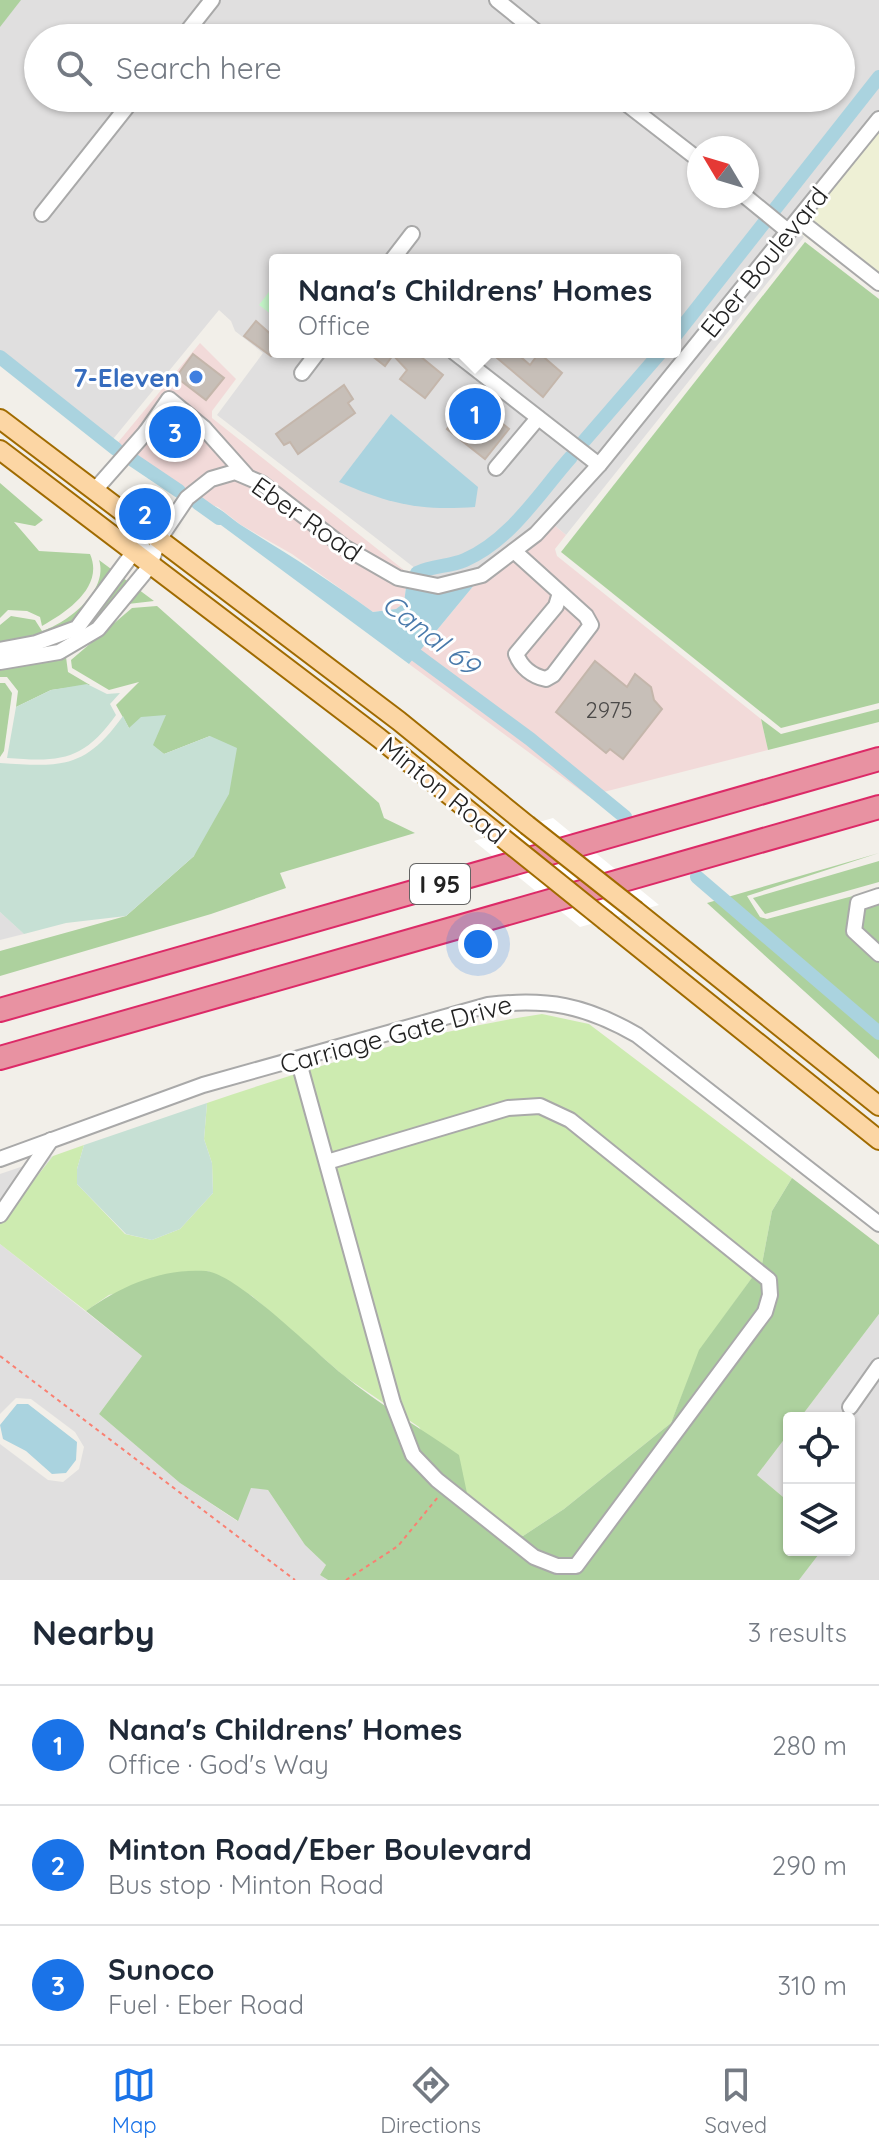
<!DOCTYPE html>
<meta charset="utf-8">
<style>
body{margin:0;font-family:Quicksand,sans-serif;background:#f2f2f3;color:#1f2937}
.controls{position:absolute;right:24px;bottom:24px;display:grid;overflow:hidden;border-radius:8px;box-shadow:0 2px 6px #0004}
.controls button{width:72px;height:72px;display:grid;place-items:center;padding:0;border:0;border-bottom:2px solid #e0e1e3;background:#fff;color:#1f2937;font:40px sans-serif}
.compass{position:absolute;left:687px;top:136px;width:72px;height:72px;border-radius:50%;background:#fff;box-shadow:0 2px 6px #0004;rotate:308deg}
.you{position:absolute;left:478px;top:944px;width:28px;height:28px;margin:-20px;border:6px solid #fff;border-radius:50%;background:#1a73e8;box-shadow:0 0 0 12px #1a73e833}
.badge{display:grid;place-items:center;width:52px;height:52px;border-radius:50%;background:#1a73e8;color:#fff;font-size:26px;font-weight:700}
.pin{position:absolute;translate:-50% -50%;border:4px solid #fff;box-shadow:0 2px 8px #0006}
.popup{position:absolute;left:269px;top:254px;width:412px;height:104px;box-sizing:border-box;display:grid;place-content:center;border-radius:8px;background:#fff;filter:drop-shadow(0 2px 6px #0005);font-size:26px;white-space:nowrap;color:#747a83}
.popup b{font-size:30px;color:#1f2937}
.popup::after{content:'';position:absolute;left:50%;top:100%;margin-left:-16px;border:16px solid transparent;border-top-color:#fff}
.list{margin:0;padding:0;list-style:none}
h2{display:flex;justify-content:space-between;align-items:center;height:104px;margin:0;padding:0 32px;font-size:34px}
h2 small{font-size:26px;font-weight:400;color:#747a83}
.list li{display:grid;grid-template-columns:52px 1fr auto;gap:24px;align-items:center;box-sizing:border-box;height:120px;padding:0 32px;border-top:2px solid #e0e1e3}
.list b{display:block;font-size:30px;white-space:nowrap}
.list p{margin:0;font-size:26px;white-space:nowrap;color:#747a83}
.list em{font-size:26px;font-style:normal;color:#747a83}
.icon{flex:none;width:44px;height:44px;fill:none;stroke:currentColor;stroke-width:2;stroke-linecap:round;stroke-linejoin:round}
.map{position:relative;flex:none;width:879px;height:1580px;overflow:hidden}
.search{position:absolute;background:#fff;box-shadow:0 2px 6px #0004;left:24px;right:24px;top:24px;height:88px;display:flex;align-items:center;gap:20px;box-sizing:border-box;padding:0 28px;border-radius:44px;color:#747a83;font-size:30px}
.sheet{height:464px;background:#fff}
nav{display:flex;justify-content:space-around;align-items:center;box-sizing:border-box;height:112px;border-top:2px solid #e0e1e3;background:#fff;font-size:22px;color:#747a83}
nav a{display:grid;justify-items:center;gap:4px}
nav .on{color:#1a73e8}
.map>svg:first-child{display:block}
.residential{fill:#e0dfdf;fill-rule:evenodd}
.commercial{fill:#f2dad9}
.farmland{fill:#eef0d5}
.grass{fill:#cdebb0}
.forest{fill:#add19e}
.wetland{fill:#c6e0d4}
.park{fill:#c8facc}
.water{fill:#aad3df}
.pier{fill:#fff}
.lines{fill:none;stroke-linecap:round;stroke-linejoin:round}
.canal{stroke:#aad3df;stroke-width:14}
.building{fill:#c7bfb8;stroke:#c4b6ab;stroke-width:2}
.minor-casing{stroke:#a9a9a9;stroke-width:18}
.major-casing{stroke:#a06b00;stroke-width:22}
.highway-casing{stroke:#dc2a67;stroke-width:26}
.path{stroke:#fa8072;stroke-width:2;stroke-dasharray:4 4;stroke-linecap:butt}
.minor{stroke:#fff;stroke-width:14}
.major{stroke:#fcd6a4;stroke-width:18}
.highway{stroke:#e892a2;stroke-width:22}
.major-bridge-casing{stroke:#a06b00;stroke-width:22;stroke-linecap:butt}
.major-bridge{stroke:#fcd6a4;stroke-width:18}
.shop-dot{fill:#3f7fe0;stroke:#fff;stroke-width:3}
.labels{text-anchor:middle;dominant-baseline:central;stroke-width:6;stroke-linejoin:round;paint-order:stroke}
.number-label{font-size:22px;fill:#4b4948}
.shield{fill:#fff;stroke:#646464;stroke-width:2}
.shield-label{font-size:24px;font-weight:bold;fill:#222}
.street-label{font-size:26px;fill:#222;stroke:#fff}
.shop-label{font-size:26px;font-weight:bold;fill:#366cbe;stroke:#fff;text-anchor:end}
.water-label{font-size:28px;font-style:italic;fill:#4a7aab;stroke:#fff}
</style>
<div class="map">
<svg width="879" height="1580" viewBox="0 0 879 1580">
<rect width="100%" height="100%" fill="#f2efe9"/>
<g class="residential">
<path d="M0,0H879V119L536,534L482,575L438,586L217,415L263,353L235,331L231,321L219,310L109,444L0,357ZM38,38H841V98H38ZM699,148H747V196H699ZM275,260H675V352H275Z"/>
<path d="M800,232L804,237L566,535L554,525L604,470Z"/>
<path d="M0,912L24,934L0,940Z"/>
<path d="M53,1156L0,1223V1174Z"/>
<path d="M0,1244L142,1356L99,1414L180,1483L237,1521L251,1487L268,1490L305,1545L326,1565L320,1575L328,1580H0V1444L48,1480L63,1482L79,1469L84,1447L75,1432L31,1399L16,1398L0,1414Z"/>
<path d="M879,1314V1580H799L822,1550H849V1418H800Z"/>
<path d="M789,1433V1502L757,1475Z"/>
</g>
<g class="commercial">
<path d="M200,343L236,379L212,411V418L409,574L348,541L249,469L232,466L209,472L180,495L115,446Z"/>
<path d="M236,480L258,489L363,567L406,587L404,603L396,609L373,612L292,554L241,525L218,507L208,504L202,511L192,504L215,485Z"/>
<path d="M554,525L566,535L555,549L557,556L761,719L768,750L588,796L409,664L475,584L490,580Z"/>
</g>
<path class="farmland" d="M879,131V292L799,232Z"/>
<path class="grass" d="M542,1014L589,1024L792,1178L772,1211L762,1264L700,1350L671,1423L564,1509L523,1536L488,1528L419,1427L344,1376L252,1296L208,1271L109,1295L86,1311L0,1244V1223L53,1156L84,1145L77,1169V1184L125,1234L152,1240L180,1229L213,1193L212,1163L204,1139L207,1103C317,1066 427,1031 542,1014Z"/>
<g class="forest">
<path d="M0,0H21L0,27Z"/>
<path d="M805,242L879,299V703L781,728L561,552Z"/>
<path d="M0,483L43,520L35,526L14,522L39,551L90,554C104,586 69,611 42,626L40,617L27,611L8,610L0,618Z"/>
<path d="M99,560L154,601L128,604L66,657L68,672L90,685L51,690L16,707L18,691L7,677H0V625L11,616L35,620L42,631C68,623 109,590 99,560Z"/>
<path d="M157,606L379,803L384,818L415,833L280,873L286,888L211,914L0,976V951L126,916L194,856L210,736L164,754L129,728L116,705L139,682L109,690L72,668L71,660L132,608Z"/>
<path d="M0,683H5L12,693L4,751L0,757Z"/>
<path d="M879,709V722L768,750L761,719L781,734Z"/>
<path d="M879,853L747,896L760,917L767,919L879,889V1059L707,903Z"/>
<path d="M879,861V882L765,914L753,898Z"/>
<path d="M792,1178L879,1245V1314L800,1418H789V1433L757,1475L789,1502V1550H822L799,1580H328L320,1575L326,1565L305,1545L268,1490L251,1488L238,1521L180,1483L99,1414L142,1356L86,1311C121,1286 161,1268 206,1271C237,1274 315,1352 342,1374C378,1404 421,1428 459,1455L468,1498L488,1527L523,1536L564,1509L671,1423L699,1350L762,1264L772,1211Z"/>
</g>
<g class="wetland">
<path d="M87,684L107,694L120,693L110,704L116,715C83,761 61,762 7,758L16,707L51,690Z"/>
<path d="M166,715L153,745L164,754L210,736L237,748L229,794L194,856L126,916L66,923L24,934L0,912V763C62,767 85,769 123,716L129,728L141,717Z"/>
<path d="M207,1103L204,1139L212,1163L213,1193L180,1229L152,1240L126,1234L77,1184V1169L84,1145Z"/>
</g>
<path class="park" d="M272,288L275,290V317L259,305Z"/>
<g class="water">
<path d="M391,414L478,487L475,507C419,511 390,504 339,482Z"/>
<path d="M208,504C222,508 231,519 244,527C288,554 331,581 373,612L396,609L404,603L406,587L440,593L475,584L409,664L202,511Z"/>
<path d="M17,1404H28L77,1442L76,1460L66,1473L52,1474L26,1451L3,1439L0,1425Z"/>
</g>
<path class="pier" d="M553,818L659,905L580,927L474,841Z"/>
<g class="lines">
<g class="canal">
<path d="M675,336L879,77"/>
<path d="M0,357L116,449"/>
<path d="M584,441L661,352"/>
<path d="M133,460L179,491"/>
<path d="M198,503L219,518"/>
<path d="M417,573C433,565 449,567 465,560C511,540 539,493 571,457"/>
<path d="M404,646L530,739L625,817"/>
<path d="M697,877L879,1033"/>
</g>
</g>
<g class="building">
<path d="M256,321L275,338V351L271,356L244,336Z"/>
<path d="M367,352H415L443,375L425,398L400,379L407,370L393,355L385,366Z"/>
<path d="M490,352H515L530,365L539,353L562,373L543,397Z"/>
<path d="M193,354L224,378L206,400L176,377Z"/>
<path d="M344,385L353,399L348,403L355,413L298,454L290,442L284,445L276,434Z"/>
<path d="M472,398L509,429L485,459L447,429Z"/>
<path d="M169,417L186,431L179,437L162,426Z"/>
<path d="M595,661L627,687L635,674L651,687L654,700L662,709L623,759L610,749L606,753L556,712Z"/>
</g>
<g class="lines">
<defs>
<g id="minor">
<path d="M497,0L544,38"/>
<path d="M182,38L212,0"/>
<path d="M619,98L699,160"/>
<path d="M745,196L789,232"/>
<path d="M42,214L134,98"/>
<path d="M799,220L879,283"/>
<path d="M392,260L412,234"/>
<path d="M454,352L599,465"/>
<path d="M302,373L318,352"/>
<path d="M146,432L169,399L204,428"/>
<path d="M496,468L538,418"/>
<path d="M94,491L146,432L156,434L180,450L204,428L246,475"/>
<path d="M514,551L586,616L591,625L553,675L546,679C532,676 521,667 516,654L556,606L560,593"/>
<path d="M0,650L36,643L77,628L133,553L143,548"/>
<path d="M0,662L59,652L98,629L150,566L158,541L187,498L211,479L235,472L261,483L344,547L398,578L438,586L482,575L536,534L599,465L879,119"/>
<path d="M879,896L858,903L854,931L879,954"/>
<path d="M298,1059L393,1403L413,1455L437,1480L534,1557L557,1566H576L765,1312L770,1295L769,1280L570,1120L540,1106L508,1108L327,1162"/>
<path d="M0,1159L203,1085L488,1005C547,998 585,1005 637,1035L879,1224"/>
<path d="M0,1215L51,1140"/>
<path d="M850,1407L879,1366"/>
</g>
<g id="major">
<path d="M0,419L399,721L527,825"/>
<path d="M0,450L379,738L499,835"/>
<path d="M636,911L879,1106"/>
<path d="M606,921L879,1140"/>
</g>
<g id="highway">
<path d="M0,1010L879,759"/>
<path d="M0,1058L879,807"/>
</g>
</defs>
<use href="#minor" class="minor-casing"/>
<use href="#major" class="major-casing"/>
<use href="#highway" class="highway-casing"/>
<g class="path">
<path d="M0,1356L295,1580"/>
<path d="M346,1580L398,1546L438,1497"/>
</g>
<use href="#minor" class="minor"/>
<use href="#major" class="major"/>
<use href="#highway" class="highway"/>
<defs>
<g id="major-bridge">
<path d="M527,825L636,911"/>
<path d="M499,835L606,921"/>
</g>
</defs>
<use href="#major-bridge" class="major-bridge-casing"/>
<use href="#major-bridge" class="major-bridge"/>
</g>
<circle class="shop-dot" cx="196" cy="377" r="8"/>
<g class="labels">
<g class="number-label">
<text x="609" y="710">2975</text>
</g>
<rect class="shield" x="410" y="864" width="60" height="40" rx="6"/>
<g class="shield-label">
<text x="440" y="884">I 95</text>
</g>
<g class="street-label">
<text transform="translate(764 262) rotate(-51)">Eber Boulevard</text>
<text transform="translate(307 519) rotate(35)">Eber Road</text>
<text transform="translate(443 790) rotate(39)">Minton Road</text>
<text transform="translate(396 1034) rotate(-15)">Carriage Gate Drive</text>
</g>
<g class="shop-label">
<text x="180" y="377">7-Eleven</text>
</g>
<g class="water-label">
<text transform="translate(431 634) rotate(38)">Canal 69</text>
</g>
</g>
</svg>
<div class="controls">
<button><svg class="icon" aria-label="locate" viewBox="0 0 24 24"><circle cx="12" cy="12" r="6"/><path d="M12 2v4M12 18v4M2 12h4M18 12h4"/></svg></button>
<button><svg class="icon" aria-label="layers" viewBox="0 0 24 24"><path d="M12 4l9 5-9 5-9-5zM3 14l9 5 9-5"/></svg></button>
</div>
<svg class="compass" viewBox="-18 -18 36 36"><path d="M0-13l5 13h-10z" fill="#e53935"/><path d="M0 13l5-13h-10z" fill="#747a83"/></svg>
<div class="you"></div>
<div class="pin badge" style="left:475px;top:414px">1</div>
<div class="popup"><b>Nana's Childrens' Homes</b>Office</div>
<div class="pin badge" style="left:145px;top:514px">2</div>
<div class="pin badge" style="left:175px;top:432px">3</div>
<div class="search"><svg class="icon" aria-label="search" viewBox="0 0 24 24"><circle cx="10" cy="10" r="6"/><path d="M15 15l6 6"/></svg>Search here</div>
</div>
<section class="sheet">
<h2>Nearby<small>3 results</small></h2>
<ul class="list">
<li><span class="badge">1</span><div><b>Nana's Childrens' Homes</b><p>Office · God's Way</p></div><em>280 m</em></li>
<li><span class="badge">2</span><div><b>Minton Road/Eber Boulevard</b><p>Bus stop · Minton Road</p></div><em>290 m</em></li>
<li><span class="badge">3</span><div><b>Sunoco</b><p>Fuel · Eber Road</p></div><em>310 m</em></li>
</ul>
</section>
<nav>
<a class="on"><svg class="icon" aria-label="map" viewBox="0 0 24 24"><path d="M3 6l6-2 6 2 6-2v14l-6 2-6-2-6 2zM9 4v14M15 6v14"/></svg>Map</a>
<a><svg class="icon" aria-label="directions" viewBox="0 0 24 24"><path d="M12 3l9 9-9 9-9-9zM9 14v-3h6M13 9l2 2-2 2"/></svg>Directions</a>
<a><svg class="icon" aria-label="saved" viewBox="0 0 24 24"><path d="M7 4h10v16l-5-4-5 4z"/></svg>Saved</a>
</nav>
